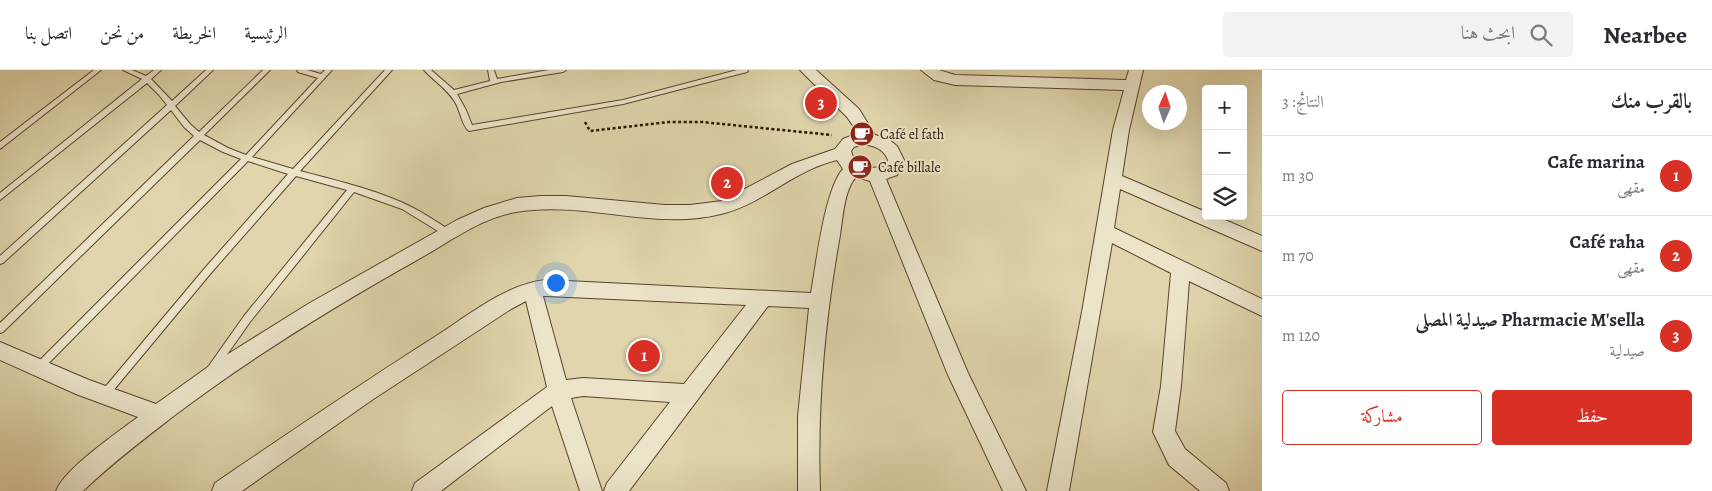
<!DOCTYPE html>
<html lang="ar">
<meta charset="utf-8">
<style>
body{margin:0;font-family:Alegreya,Amiri,serif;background:#f2f2f3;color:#2b2b33;direction:rtl}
.controls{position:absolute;right:15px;top:15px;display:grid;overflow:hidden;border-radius:5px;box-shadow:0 5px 20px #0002}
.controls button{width:45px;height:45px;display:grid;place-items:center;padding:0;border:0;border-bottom:1px solid #e1e1e2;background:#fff;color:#2b2b33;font:25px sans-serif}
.compass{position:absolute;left:1142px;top:15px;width:45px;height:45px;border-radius:50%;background:#fff;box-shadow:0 5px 20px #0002;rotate:3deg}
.you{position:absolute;left:555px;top:212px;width:18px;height:18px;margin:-12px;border:4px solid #fff;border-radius:50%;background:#1a73e8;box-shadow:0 0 0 8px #1a73e833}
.badge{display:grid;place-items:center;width:32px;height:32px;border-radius:50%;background:#d93025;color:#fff;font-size:16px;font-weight:700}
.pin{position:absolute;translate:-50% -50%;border:2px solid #fff;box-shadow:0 1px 5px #0006}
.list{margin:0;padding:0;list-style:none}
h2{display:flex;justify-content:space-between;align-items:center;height:65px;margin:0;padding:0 20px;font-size:21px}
h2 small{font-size:16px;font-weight:400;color:#7c7c81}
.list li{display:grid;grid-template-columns:32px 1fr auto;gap:15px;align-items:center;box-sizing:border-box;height:80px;padding:0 20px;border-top:1px solid #e1e1e2}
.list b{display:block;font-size:19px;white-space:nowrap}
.list p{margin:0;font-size:16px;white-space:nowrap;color:#7c7c81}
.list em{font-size:16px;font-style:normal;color:#7c7c81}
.actions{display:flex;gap:10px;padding:15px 20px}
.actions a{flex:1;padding:11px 0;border:1px solid #d93025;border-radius:5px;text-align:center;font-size:18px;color:#d93025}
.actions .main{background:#d93025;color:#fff}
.icon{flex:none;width:28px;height:28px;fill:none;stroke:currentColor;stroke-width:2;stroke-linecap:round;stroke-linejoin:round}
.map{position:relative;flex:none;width:1262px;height:421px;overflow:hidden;direction:ltr}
header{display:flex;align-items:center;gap:30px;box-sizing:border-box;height:70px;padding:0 25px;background:#fff;border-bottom:1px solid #e1e1e2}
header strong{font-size:24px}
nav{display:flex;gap:28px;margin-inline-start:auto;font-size:18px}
.search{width:350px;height:45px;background:#f2f2f3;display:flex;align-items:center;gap:12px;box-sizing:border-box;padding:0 18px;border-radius:5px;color:#7c7c81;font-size:19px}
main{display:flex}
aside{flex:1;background:#fff}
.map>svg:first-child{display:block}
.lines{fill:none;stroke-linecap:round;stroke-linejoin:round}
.service-casing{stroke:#59432c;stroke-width:2}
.minor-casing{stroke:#59432c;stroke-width:2}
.path{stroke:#2c1202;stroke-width:2.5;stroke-dasharray:3 2.5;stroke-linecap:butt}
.service{fill:#ebe4c9;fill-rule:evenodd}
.minor{fill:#ebe4c9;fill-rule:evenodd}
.labels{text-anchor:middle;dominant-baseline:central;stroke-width:4;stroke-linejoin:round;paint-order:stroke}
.poi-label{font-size:14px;fill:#2c1202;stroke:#ebe4c9;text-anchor:start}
</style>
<header>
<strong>Nearbee</strong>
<div class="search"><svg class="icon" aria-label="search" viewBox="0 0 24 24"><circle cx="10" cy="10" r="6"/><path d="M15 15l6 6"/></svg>ابحث هنا</div>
<nav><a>الرئيسية</a><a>الخريطة</a><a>من نحن</a><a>اتصل بنا</a></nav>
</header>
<main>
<aside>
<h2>بالقرب منك<small>النتائج: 3</small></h2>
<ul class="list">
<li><span class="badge">1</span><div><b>Cafe marina</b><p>مقهى</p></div><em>30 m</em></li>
<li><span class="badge">2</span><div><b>Café raha</b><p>مقهى</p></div><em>70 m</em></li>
<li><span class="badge">3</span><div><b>Pharmacie M'sella صيدلية المصلى</b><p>صيدلية</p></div><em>120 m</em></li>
</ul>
<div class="actions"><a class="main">حفظ</a><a>مشاركة</a></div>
</aside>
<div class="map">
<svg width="1262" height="421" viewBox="0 0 1262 421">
<rect width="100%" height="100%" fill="#e0d5ac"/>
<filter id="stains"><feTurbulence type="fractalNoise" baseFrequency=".004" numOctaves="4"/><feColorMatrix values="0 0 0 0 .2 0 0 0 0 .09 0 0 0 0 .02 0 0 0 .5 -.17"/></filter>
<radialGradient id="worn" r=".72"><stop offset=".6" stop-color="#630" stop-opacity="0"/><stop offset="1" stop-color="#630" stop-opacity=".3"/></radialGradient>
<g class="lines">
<defs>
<g id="service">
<path d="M94,0H101L0,79V72Z"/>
<path d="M123,0H132L146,6L154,0H161L151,9L172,31L206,0H213L175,36L190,54L199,62L263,0H270L204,65L228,78L246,85L318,8L298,2L297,0H307L321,4L325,0H332L252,87L293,99L385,0H392L300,101C334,110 369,118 401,132C419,140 436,151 452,162L453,164L449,167L446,166L402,139L354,122L250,252L214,303L211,304L208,303L206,300L208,297L244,246L347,120L296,106L211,203L107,328L104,329L101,328L99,325L101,322L205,198L288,104L248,91L41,301L38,302L35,301L33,298L35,295L241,89L223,82L200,70L3,262L0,263V253L194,66L184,57L171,40L3,193L0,194V186L167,35L159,25L147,13L0,130V123L142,9Z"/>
<path d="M424,0H431L454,20L490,11L488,0H494L497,9L549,0H566L563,2L501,12L457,24L466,40L472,55L623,30L737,0H748L747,2L623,34L469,61C462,56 460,40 455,32C447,19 434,11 424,0Z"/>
</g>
<g id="minor">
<path d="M800,0H816L859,39L875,65L888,69L897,76L904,90L897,105L886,109L968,303L1026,421H1003L948,305L870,111L856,107C844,120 843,147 840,165C825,249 817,334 820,421H798V346L809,238L768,236L629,421H604L607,413L670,332L583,326L571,328L602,421H580L552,336L441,421H412L415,413L547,317L526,231L511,239L372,330L242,421H212L215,413C287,364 359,315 433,268C465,248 507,213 546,210L811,223C816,195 825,118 843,99L837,90C794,100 763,134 721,144C654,161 584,130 516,142C480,148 448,173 417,190C333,237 252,287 175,345C144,369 112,393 83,421H56C65,398 117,363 138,347L76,324L0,290V272L89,310L156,334L212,294L308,234L457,150L484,138L517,128L541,126H566L665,135H690L722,131L792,94L835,79L843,69L858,63L847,47ZM862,74C873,75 884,79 888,90L885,97L868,98L854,90L851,81L854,77ZM543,226H546L746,235L684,314L583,308L566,310Z"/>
<path d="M921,0H939L955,5L1126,10L1129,0H1143L1129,60L1122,106L1206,142V146H1216L1262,166V181L1120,119L1114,158L1262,229V246L1189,211L1181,316L1175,361L1185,379L1226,413L1229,421H1200L1169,395L1153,362L1161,316L1171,203L1112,173L1069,421H1047L1082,242L1113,60L1124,20L955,15L934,10Z"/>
</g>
</defs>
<use href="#service" class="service-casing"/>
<use href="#minor" class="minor-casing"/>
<path class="path" d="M585,52L590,61L669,52H702L832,65"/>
<use href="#service" class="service"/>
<use href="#minor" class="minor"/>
</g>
<defs>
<symbol id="cafe-disc" viewBox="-11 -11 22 22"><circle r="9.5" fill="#8f2418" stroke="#ebe4c9"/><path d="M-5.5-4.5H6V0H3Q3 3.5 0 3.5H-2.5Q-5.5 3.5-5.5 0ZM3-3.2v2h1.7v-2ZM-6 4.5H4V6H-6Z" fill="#fff"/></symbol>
</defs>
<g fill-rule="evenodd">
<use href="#cafe-disc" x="848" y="50" width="28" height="28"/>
<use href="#cafe-disc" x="846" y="83" width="28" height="28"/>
</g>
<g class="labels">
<g class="poi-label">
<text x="880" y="64">Café el fath</text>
<text x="878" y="97">Café billale</text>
</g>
</g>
<rect width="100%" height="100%" filter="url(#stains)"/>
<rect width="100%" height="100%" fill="url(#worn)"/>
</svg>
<div class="controls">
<button>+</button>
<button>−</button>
<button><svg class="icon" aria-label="layers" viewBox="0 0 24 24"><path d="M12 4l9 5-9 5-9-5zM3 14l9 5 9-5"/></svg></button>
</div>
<svg class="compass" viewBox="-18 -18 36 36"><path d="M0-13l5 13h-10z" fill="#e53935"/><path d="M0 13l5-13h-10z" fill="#7c7c81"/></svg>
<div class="you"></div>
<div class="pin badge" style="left:644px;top:286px">1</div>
<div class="pin badge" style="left:727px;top:113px">2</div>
<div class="pin badge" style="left:821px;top:33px">3</div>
</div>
</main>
